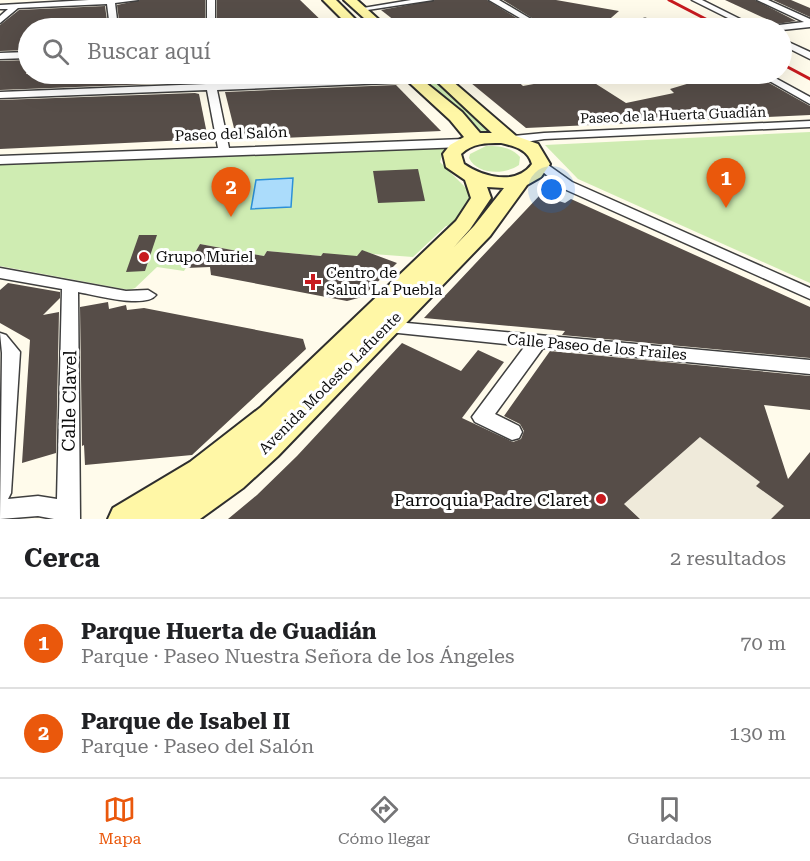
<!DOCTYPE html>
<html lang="es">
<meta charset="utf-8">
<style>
body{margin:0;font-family:"Roboto Serif",serif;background:#f2f2f2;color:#202124}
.you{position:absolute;left:552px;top:190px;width:21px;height:21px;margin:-15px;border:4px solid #fff;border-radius:50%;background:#1a73e8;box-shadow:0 0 0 9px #1a73e833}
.badge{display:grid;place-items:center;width:39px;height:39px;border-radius:50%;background:#ea580c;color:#fff;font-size:20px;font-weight:700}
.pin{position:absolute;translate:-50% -50px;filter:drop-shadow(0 2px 3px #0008)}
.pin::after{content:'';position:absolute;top:32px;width:21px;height:18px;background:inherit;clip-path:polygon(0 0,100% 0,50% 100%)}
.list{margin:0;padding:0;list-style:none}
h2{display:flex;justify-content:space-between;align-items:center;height:78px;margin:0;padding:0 24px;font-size:26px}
h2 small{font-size:20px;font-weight:400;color:#757577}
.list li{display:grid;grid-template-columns:39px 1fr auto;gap:18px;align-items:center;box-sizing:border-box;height:90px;padding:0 24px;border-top:2px solid #e0e0e0}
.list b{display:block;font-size:22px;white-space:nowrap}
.list p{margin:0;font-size:20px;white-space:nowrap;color:#757577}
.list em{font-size:20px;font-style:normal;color:#757577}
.icon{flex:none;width:33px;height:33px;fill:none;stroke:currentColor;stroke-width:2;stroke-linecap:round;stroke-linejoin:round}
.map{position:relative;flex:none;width:810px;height:519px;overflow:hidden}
.search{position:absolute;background:#fff;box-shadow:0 6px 24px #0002;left:18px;right:18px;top:18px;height:66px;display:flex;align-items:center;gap:15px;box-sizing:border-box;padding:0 21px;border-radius:33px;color:#757577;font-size:22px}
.sheet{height:258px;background:#fff}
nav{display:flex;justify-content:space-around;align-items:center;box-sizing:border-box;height:84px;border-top:2px solid #e0e0e0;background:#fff;font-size:16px;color:#757577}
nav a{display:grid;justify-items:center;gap:3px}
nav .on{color:#ea580c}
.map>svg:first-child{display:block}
.green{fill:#cfecb2}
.plaza{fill:#efeada}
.water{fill:#abdcfb;stroke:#2c90d8;stroke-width:1.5}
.building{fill:#564d48}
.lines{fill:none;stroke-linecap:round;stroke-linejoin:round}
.street-casing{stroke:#3f3f3f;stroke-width:3}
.secondary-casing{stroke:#2e2e2e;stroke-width:4}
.street{fill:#fff;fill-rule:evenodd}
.secondary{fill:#fff7a6;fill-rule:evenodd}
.rail{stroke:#c71a1f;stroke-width:3}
.poi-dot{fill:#c71a1f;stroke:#fff;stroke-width:2}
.labels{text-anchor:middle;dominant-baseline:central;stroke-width:6;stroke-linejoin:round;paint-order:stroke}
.far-street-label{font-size:14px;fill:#0c0c0c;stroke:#fff}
.street-label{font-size:15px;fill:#0c0c0c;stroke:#fff}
.poi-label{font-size:15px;fill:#0c0c0c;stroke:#fff;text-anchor:start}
.near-street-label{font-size:18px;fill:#0c0c0c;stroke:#fff}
.near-poi-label{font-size:18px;fill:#0c0c0c;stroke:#fff;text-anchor:end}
</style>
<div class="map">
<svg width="810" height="519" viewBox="0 0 810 519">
<rect width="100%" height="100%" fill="#fffbeb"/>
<g class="green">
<path d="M409,74H435L510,140L483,138Z"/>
<path d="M810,132V283L578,179L545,145Z"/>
<path d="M445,146L440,162L468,190L471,201L454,225L446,226L413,257L373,254L363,251L353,259L323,253L321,256L267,251L264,256L200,244L184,271L157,267L135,288L129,290L0,266V165Z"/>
<path d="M486,146C499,146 511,147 520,157L519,165C505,175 477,175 469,158L470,154Z"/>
</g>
<path class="plaza" d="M700,437L760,482L756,486L784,506L771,519H641L624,504Z"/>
<path class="water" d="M293,178L291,207L251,209L256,180Z"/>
<g class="building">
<path d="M140,0H205V28H120L117,5Z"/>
<path d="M217,0H300L329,28H217Z"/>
<path d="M435,0H487L533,28H404L381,10Z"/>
<path d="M503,0H556L619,11L604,24L607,26L604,28H548Z"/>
<path d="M725,0H755L796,21L777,24Z"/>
<path d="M773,0H791L810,8V17Z"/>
<path d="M105,6L108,28H28V50L0,51V25L19,10Z"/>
<path d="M28,60V70L26,74H178L177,83L0,90V61Z"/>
<path d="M224,74H384L385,75L225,81Z"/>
<path d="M720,74H753L810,106V115L526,128L471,83L514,78L523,86L582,75L626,103L674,93L670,89Z"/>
<path d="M396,85L441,131L237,140L225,92Z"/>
<path d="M195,93L199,94L208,139L0,149V100Z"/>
<path d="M418,169L425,201L378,203L373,171Z"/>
<path d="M540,195L565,203L571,199L810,307V358L562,335L565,331L424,318Z"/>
<path d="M139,235H157L145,271L126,272Z"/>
<path d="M200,244L264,256L267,251L321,256L323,253L357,256L362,250L397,263L362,297L347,301L211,275L210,267L186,268Z"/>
<path d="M8,283L60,292V298L43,315L59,312L56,453L22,463L30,340L0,323V290Z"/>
<path d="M108,302L109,309L126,305L127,310L144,308L303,339L306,349L192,455L85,465L84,445L82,446L80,307Z"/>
<path d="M402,343L461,371L478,350L504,362L462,418L513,442L521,439L524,431L520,424L504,416L550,351L810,376V410L764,405L788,479L810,452V519H771L784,506L756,486L760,482L700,437L624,504L640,519H228L257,495L297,456Z"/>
</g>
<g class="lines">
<defs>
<g id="street">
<path d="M89,0H138L115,3L118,28H110L107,4L18,8L0,23V16L8,9H0V5Z"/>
<rect x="207" y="0" width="8" height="28"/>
<path d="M411,0H433L361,11L357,9Z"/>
<path d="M489,0H499L546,28H537Z"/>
<path d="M692,0H702L758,28H748Z"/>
<path d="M757,0H768L810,19V27L782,30L775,28L779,25L804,22Z"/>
<path d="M645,19L648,20V24L622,28H606Z"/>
<path d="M782,39L810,52V59L782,45Z"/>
<path d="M28,52V58L0,59V53Z"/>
<path d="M206,74H216V84L413,76L418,79L413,82L217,90L229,148L464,139L470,143L464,147L0,164V156L218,148L207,90L0,98V92L206,84Z"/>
<path d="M757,74H768L810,97V104Z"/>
<path d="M810,121V127L544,139L513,144L507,140L513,136L544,133Z"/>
<path d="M541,160L572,182L810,288V299L562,188L537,167L535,164Z"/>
<path d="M0,268L126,291L148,290L156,295C146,309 94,295 78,292L80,519H54L38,516L0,519L2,353L0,333L6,335L20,352L11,493L8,499L38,496L57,499L62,289L0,278Z"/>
<path d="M385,321L810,360V374L543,348L495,414L519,426L522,432L519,438L512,440L475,422L472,417L525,346L379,331L377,327L379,323Z"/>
</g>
<g id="secondary">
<path d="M323,0H336L364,28H351Z"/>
<path d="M344,0H357L388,28H375Z"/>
<path d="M400,74H415L462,112L480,133H492L429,74H444L516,136L538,144L550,164L541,177L527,185L490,236L278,456L243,488L200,519H108L113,508L190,462L261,407L456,221L471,198L465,180L446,167L443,154L450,145L464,137L450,120ZM501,143C514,146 528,149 532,164C516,186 483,177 464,164L461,154C473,143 485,143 501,143ZM487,187L504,188L474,226L454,247L470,229L491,198Z"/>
</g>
</defs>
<use href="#street" class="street-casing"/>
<use href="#secondary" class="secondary-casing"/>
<use href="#street" class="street"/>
<use href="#secondary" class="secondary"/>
<g class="rail">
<path d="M669,0L723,28"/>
<path d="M782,64L810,79"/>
</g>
</g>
<g class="poi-dot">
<circle cx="144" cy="257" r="6"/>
<path d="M310 273h6v6h6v6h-6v6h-6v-6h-6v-6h6z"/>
<circle cx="601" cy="499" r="6"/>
</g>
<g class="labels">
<g class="far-street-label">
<text transform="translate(673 115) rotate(-2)">Paseo de la Huerta Guadián</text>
</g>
<g class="street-label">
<text transform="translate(231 134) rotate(-2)">Paseo del Salón</text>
<text transform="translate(597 347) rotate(5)">Calle Paseo de los Frailes</text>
<text transform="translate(330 383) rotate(-45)">Avenida Modesto Lafuente</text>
</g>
<g class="poi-label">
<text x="156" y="257">Grupo Muriel</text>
<text x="326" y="273">Centro de<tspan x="326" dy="17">Salud La Puebla</tspan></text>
</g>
<g class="near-street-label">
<text transform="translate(69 401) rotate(-89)">Calle Clavel</text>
</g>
<g class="near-poi-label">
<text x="589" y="499">Parroquia Padre Claret</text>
</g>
</g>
</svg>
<div class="you"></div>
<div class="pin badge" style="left:726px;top:208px">1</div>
<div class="pin badge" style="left:231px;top:217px">2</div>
<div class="search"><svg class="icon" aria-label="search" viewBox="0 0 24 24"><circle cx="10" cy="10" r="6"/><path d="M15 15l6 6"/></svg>Buscar aquí</div>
</div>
<section class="sheet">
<h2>Cerca<small>2 resultados</small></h2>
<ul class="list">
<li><span class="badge">1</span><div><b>Parque Huerta de Guadián</b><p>Parque · Paseo Nuestra Señora de los Ángeles</p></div><em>70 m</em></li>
<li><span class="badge">2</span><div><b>Parque de Isabel II</b><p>Parque · Paseo del Salón</p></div><em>130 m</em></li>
</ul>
</section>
<nav>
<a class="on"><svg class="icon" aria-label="map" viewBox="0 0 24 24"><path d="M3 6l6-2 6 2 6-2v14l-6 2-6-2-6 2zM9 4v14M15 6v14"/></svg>Mapa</a>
<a><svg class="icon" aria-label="directions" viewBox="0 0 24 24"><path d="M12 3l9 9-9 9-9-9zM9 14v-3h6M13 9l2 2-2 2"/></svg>Cómo llegar</a>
<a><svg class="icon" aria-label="saved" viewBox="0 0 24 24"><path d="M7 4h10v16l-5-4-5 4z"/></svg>Guardados</a>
</nav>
